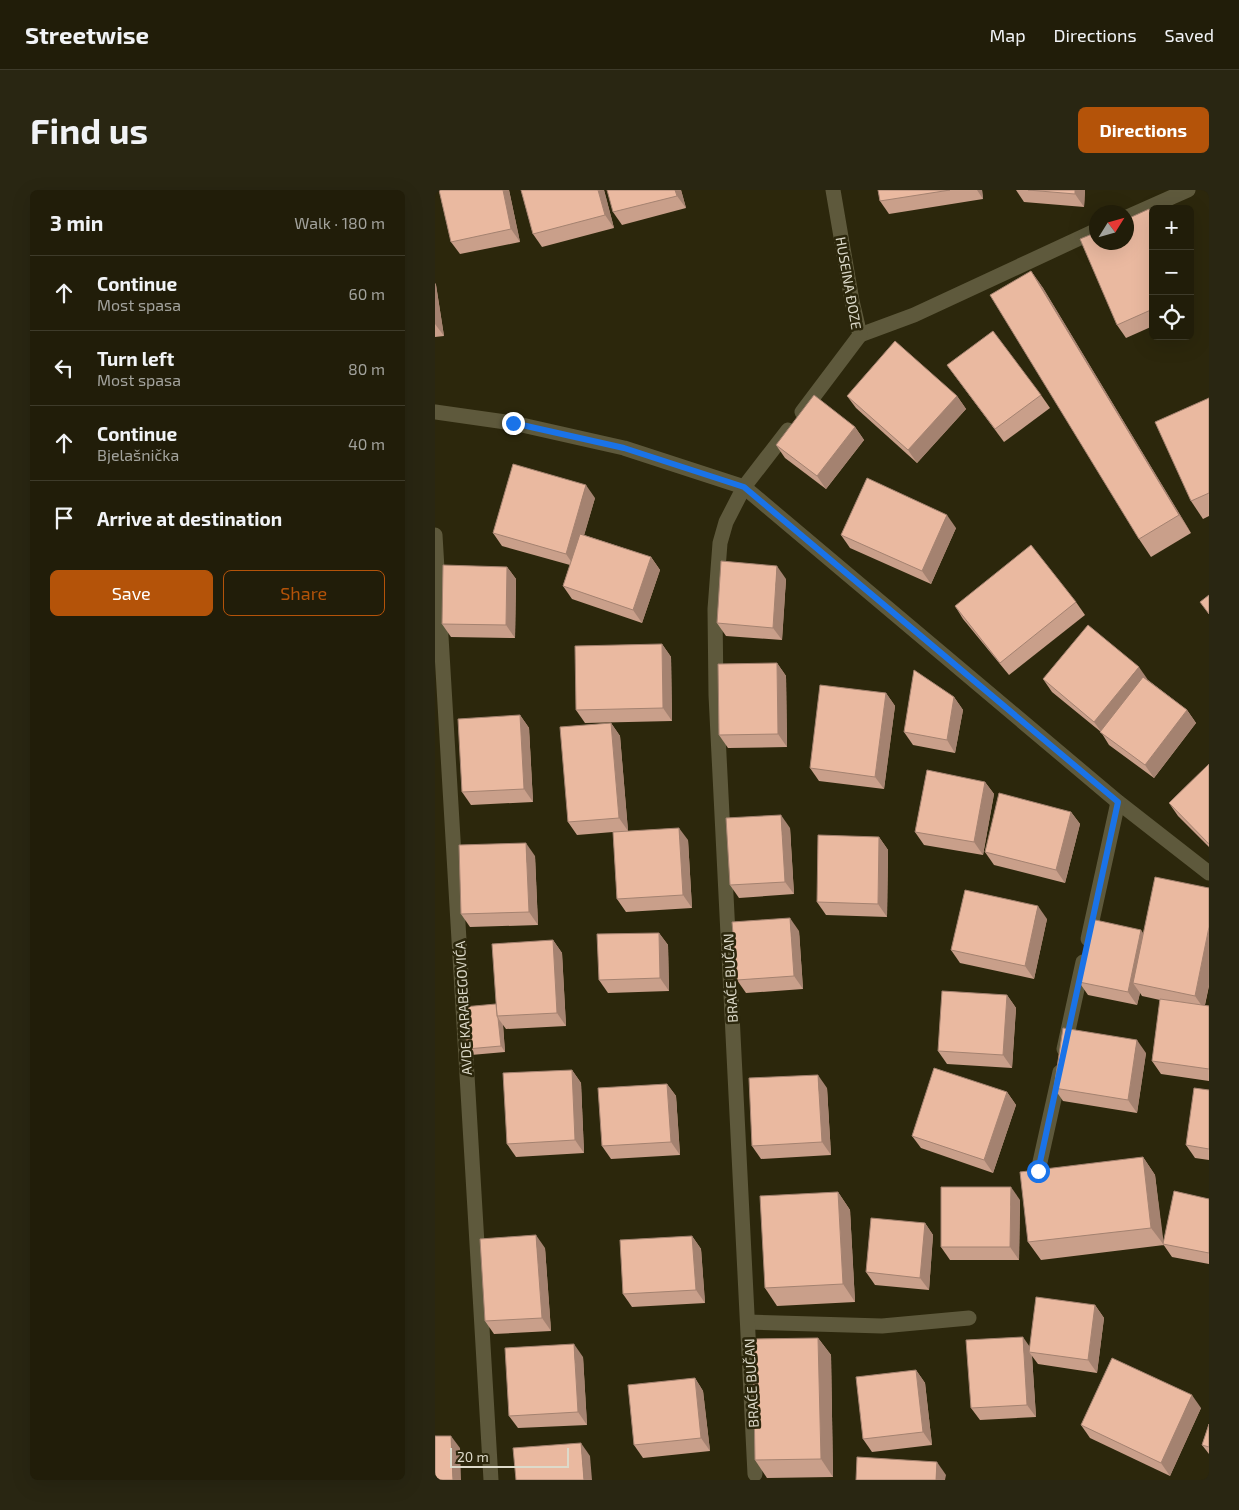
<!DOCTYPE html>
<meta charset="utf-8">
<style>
body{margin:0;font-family:"Exo 2",sans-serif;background:#292612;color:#f1f3f6}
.controls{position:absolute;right:15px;top:15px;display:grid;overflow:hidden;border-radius:8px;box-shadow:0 5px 20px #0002}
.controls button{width:45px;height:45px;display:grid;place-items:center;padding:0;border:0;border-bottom:1px solid #3e3b2a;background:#211d09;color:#f1f3f6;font:25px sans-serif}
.compass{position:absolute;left:654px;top:15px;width:45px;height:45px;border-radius:50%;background:#211d09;box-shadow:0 5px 20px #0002;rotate:53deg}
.scale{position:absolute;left:15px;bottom:12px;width:119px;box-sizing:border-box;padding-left:5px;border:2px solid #dddaca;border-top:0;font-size:14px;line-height:18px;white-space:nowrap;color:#dddaca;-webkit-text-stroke:4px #2c270c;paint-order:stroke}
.stop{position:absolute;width:15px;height:15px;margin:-11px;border:4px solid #1a73e8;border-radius:50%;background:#fff}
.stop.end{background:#1a73e8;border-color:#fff;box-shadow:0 1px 5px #0008}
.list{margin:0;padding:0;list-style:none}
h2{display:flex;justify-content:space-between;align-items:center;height:65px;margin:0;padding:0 20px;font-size:21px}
h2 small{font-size:16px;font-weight:400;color:#a2a29c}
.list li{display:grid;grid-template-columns:32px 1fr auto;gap:15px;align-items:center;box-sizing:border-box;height:75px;padding:0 20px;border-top:1px solid #3e3b2a}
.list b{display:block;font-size:19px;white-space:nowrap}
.list p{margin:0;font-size:16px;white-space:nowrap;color:#a2a29c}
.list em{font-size:16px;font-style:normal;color:#a2a29c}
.actions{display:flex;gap:10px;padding:15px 20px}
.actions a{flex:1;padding:11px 0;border:1px solid #b45309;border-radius:8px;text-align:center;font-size:18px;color:#b45309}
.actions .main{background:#b45309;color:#fff}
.icon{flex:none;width:28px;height:28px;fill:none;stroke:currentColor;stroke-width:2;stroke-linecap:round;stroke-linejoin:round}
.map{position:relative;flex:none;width:774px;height:1290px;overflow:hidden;border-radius:8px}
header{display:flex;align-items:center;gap:30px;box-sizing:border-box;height:70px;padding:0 25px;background:#211d09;border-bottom:1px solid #3e3b2a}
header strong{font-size:24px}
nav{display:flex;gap:28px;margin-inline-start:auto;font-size:18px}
.intro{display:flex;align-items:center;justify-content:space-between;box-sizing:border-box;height:120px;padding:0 30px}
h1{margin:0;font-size:35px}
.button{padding:12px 22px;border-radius:8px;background:#b45309;color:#fff;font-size:18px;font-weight:700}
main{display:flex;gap:30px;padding:0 30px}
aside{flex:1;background:#211d09;border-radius:8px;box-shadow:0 5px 20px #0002}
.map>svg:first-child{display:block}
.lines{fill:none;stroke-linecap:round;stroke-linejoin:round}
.minor{stroke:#5e593c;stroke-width:15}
.wall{fill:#c99f8a}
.shaded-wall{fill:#a48270}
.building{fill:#eab9a0;stroke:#a48270}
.route{stroke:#1a73e8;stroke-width:6}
.labels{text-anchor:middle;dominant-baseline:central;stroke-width:5;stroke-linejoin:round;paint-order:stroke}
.street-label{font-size:14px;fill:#dddaca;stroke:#2c270c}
</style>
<header>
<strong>Streetwise</strong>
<nav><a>Map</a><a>Directions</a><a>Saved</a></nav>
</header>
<div class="intro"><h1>Find us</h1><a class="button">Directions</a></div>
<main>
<aside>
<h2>3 min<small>Walk · 180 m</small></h2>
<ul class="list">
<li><svg class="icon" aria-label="ahead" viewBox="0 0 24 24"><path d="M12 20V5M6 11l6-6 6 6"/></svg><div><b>Continue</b><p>Most spasa</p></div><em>60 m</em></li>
<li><svg class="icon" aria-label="left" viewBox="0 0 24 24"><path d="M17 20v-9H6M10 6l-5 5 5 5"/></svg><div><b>Turn left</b><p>Most spasa</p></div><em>80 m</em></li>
<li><svg class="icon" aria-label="ahead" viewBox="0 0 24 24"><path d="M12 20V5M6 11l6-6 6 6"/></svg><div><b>Continue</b><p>Bjelašnička</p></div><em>40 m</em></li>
<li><svg class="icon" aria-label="arrive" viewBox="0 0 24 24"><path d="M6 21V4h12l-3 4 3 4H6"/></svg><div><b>Arrive at destination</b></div></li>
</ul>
<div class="actions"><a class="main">Save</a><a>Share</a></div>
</aside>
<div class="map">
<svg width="774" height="1290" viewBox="0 0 774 1290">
<rect width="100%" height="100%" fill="#2c270c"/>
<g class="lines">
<g class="minor">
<path d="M692,27L753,0"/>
<path d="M425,145L479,125L662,40"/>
<path d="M0,222L78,233L189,258L309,297L683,612L774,683"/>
<path d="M367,222L425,145L417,111L398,0"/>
<path d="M0,345L56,1290"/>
<path d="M653,749L683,612"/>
<path d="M629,859L648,772"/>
<path d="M603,981L625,882"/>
<path d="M313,1132L447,1136L534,1128"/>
<path d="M320,1284L281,505L280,419L285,353L291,332L309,297L353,240"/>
</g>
</g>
<g class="wall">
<path d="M4,0H74L85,52L25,64L16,52Z"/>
<path d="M86,0H169L179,38L107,57L98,44Z"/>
<path d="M246,0L251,18L187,35L178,22Z"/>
<path d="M443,0H547L548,9L454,24L445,11Z"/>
<path d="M581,0H650L649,17L589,12Z"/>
<path d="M718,25V136L691,148L682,135Z"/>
<path d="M596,81L608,98L756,343L716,367L704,349Z"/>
<path d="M0,93L1,95L9,146L0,147Z"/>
<path d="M755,108L759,118L755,120Z"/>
<path d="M512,175L606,205L615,218L569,252Z"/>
<path d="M412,206H522L531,219L482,273L421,218Z"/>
<path d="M774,208V326L768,329L756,311Z"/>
<path d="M420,237L429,250L391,299L350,268L341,255Z"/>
<path d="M160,308L149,345L216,367L225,380L207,433L137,409L128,396L135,375L67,356L58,343Z"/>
<path d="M521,338L496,394L415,358L406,345Z"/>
<path d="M72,377L81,389L80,448L16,447L7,434Z"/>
<path d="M351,389L347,450L291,446L282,433Z"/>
<path d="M641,412L650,425L574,485L528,429L520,416Z"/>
<path d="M227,454L236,467L237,531L150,533L141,520Z"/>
<path d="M342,473L351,486L352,557L293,558L284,545Z"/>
<path d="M608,489L713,490L752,520L761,533L719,588L674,555L666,542L617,502Z"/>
<path d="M451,503L460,516L449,599L384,591L375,578Z"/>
<path d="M519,507L528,520L520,563L478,555L469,542Z"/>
<path d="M85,525L94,538L98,612L36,615L27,602Z"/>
<path d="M176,533L185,546L193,641L253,650L257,718L191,722L182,709L178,642L142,645L133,632Z"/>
<path d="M774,574V657L743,626L734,613Z"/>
<path d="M550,592L559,604L548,665L489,655L480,642Z"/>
<path d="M636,622L645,634L630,693L559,675L550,662Z"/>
<path d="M355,638L359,704L304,708L295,695Z"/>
<path d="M444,647L453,660L452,727L391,725L382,712Z"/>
<path d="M100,666L103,735L35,737L26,724Z"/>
<path d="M774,698V796L770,815L774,816V891L726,884L717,871L725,810L707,806L705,803L702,815L653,805L644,792L708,744Z"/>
<path d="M612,729L599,789L525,773L516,760Z"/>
<path d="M364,741L368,799L311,803L302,790Z"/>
<path d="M224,743L233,755L234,801L173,803L164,790Z"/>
<path d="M118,750L127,763L131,836L71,839L68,835L70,862L36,865L32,859L61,814Z"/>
<path d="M572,805L581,818L577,878L512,874L503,861Z"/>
<path d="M711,863L702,923L628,911L619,898Z"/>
<path d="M137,880L146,893L149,963L81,967L72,954Z"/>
<path d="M232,894L241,906L245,965L176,969L167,956Z"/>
<path d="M392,898L396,965L326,969L317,956Z"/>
<path d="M774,900V970L760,968L751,955Z"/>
<path d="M572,902L581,915L558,983L486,958L477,946Z"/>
<path d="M708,967L720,985L728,1053L774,1009V1074L737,1067L728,1054L729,1055L606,1070L593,1052Z"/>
<path d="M403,1002L415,1020L420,1112L342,1116L330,1098Z"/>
<path d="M585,1010L584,1070H515L506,1057Z"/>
<path d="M490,1033L498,1045L494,1100L440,1095L431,1082Z"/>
<path d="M257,1046L266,1059L270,1113L197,1117L188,1104Z"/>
<path d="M110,1058L116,1141L59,1144L50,1131Z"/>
<path d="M660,1115L669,1128L662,1183L603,1174L597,1166L601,1227L545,1230L536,1218L595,1157Z"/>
<path d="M383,1148L396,1165L398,1287L332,1288L320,1270Z"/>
<path d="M148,1167L152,1235L83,1238L74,1226Z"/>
<path d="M481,1180L490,1193L497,1255L437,1262L428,1249Z"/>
<path d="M260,1188L268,1201L275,1261L208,1268L199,1255Z"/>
<path d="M766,1218L735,1286L655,1248L646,1235Z"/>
<path d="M774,1234V1264L767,1255Z"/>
</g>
<g class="shaded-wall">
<path d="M68,0H74L85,52L76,39Z"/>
<path d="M163,0H169L179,38L170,25Z"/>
<path d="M240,0H246L251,18L242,6Z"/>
<path d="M542,0H547L548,9Z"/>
<path d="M640,0H650L649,17L640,4Z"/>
<path d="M596,81L608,98L756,343L744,325Z"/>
<path d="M0,93L1,95L9,146L0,134Z"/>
<path d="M522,206L531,219L482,273L473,260Z"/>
<path d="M420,237L429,250L391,299L382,286Z"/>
<path d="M151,295L160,308L140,377L131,364Z"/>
<path d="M512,325L521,338L496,394L487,381Z"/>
<path d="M216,367L225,380L207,433L198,420Z"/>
<path d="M342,376L351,389L347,450L338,438Z"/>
<path d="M72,377L81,389L80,448L71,435Z"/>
<path d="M227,454L236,467L237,531L228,518Z"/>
<path d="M342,473L351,486L352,557L343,544Z"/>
<path d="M704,477L713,490L668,544L659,532Z"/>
<path d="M451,503L460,516L449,599L440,587Z"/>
<path d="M519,507L528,520L520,563L512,550Z"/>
<path d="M752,520L761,533L719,588L710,575Z"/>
<path d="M85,525L94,538L98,612L89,599Z"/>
<path d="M176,533L185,546L193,641L184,628Z"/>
<path d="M550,592L559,604L548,665L539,652Z"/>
<path d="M636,622L645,634L630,693L621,680Z"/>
<path d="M346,625L355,638L359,704L350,692Z"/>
<path d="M244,638L253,650L257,718L248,705Z"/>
<path d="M444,647L453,660L452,727L443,714Z"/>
<path d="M91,653L100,666L103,735L94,722Z"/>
<path d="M603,716L612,729L599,789L590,776Z"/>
<path d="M355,728L364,741L368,799L359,786Z"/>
<path d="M774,737V795L769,819L760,806Z"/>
<path d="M706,740L715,753L698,793L705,803L702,815L693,802Z"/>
<path d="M224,743L233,755L234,801L225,788Z"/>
<path d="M118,750L127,763L131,836L122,823Z"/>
<path d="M572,805L581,818L577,878L568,865Z"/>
<path d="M63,828L68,835L70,862L66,856Z"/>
<path d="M702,850L711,863L702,923L693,910Z"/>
<path d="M137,880L146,893L149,963L140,950Z"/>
<path d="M383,885L392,898L396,965L387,952Z"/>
<path d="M232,894L241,906L245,965L236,952Z"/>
<path d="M572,902L581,915L558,983L549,970Z"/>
<path d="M708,967L720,985L729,1055L716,1038Z"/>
<path d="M576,997L585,1010L584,1070L575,1057Z"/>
<path d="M403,1002L415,1020L420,1112L408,1094Z"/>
<path d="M490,1033L498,1045L494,1100L485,1088Z"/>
<path d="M101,1045L110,1058L116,1141L107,1128Z"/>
<path d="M257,1046L266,1059L270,1113L261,1100Z"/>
<path d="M660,1115L669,1128L662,1183L653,1170Z"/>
<path d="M588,1147L597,1160L594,1162L597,1166L601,1227L592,1215Z"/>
<path d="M383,1148L396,1165L398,1287L386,1269Z"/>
<path d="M139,1154L148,1167L152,1235L143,1222Z"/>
<path d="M481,1180L490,1193L497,1255L488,1242Z"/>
<path d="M260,1188L268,1201L275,1261L266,1248Z"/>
<path d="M757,1205L766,1218L735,1286L726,1273Z"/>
<path d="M16,1246L25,1258L26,1290H18Z"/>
<path d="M146,1253L155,1266L157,1290H149Z"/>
<path d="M502,1272L511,1285L510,1290H501Z"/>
</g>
<g class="building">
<path d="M4,0H68L76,39L16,52Z"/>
<path d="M86,0H163L170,25L98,44Z"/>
<path d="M172,0H240L242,6L178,22Z"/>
<path d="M443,0H515L445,11Z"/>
<path d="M593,0H640V4Z"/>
<path d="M714,19L718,29V119L682,135L645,49L662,42V52H692V29Z"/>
<path d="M596,81L744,325L704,349L555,105Z"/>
<path d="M558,141L606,205L560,239L512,175Z"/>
<path d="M460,151L522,206L473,260L412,206Z"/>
<path d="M379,205L420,237L382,286L341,255Z"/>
<path d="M774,208V303L756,311L720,232Z"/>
<path d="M78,274L151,295L131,364L58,343Z"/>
<path d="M432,288L512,325L487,381L406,345Z"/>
<path d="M145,344L216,367L198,420L128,396Z"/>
<path d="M596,355L641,412L565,473L520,416Z"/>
<path d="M286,371L342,376L338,438L282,433Z"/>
<path d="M8,375L72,377L71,435L7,434Z"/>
<path d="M774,405V424L765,412Z"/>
<path d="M653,435L704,477L659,532L608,489Z"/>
<path d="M227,454L228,518L141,520L140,456Z"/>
<path d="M342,473L343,544L284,545L283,474Z"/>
<path d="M479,480L519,507L512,550L469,542Z"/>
<path d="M708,487L752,520L710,575L665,542Z"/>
<path d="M385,495L451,503L440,587L375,578Z"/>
<path d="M85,525L89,599L27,602L23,529Z"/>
<path d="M176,533L184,628L133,632L125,537Z"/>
<path d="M774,574V654L734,613Z"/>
<path d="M492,580L550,592L539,652L480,642Z"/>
<path d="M564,603L636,622L621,680L550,662Z"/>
<path d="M346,625L350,692L295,695L291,628Z"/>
<path d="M244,638L248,705L182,709L178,642Z"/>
<path d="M383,645L444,647L443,714L382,712Z"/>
<path d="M91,653L94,722L26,724L24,655Z"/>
<path d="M720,687L774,698V737L760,806L698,793Z"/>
<path d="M530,700L603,716L590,776L516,760Z"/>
<path d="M355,728L359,786L302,790L297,732Z"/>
<path d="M656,729L706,740L693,802L644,792Z"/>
<path d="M224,743L225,788L164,790L162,744Z"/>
<path d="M118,750L122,823L62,826L57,754Z"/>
<path d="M507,801L572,805L568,865L503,861Z"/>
<path d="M725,809L774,816V879L717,871Z"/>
<path d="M61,814L62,826L63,828L66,856L32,859L28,817Z"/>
<path d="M628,838L702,850L693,910L619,898Z"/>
<path d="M499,878L572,902L549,970L477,946Z"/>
<path d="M137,880L140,950L72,954L68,883Z"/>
<path d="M383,885L387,952L317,956L314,888Z"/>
<path d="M232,894L236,952L167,956L163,898Z"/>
<path d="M759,898L774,900V959L751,955Z"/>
<path d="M708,967L716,1038L593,1052L585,982Z"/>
<path d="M506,997H576L575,1057H506Z"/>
<path d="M739,1001L774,1009V1063L728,1054Z"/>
<path d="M403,1002L408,1094L330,1098L325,1006Z"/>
<path d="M436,1028L490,1033L485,1088L431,1082Z"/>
<path d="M101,1045L107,1128L50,1131L45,1049Z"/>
<path d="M257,1046L261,1100L188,1104L185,1050Z"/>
<path d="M601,1107L660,1115L653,1170L594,1162Z"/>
<path d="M588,1147L592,1215L536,1218L531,1150Z"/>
<path d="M383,1148L386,1269L320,1270L318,1149Z"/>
<path d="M139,1154L143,1222L74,1226L70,1158Z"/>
<path d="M677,1168L757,1205L726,1273L646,1235Z"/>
<path d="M481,1180L488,1242L428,1249L421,1187Z"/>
<path d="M260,1188L266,1248L199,1255L193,1195Z"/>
<path d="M774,1234V1257L767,1255Z"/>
<path d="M0,1246H16L18,1290H0Z"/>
<path d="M146,1253L149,1290H81L78,1258Z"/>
<path d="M422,1267L502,1272L501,1290H421Z"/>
</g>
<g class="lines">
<path class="route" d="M78,233L189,258L309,297L683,612L603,981"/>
</g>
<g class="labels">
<g class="street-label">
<text transform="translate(414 93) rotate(80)">HUSEINA ĐOZE</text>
<text transform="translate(295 788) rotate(-93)">BRAĆE BUČAN</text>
<text transform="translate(28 818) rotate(-93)">AVDE KARABEGOVIĆA</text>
<text transform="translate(316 1193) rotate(-93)">BRAĆE BUČAN</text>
</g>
</g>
</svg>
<div class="controls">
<button>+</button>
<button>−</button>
<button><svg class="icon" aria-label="locate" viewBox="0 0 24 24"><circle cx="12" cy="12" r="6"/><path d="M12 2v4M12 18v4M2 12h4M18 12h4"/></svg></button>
</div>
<svg class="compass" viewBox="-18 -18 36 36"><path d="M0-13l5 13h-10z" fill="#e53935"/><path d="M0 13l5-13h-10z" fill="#a2a29c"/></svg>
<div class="scale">20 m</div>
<div class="stop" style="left:603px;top:981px"></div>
<div class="stop end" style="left:78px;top:233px"></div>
</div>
</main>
